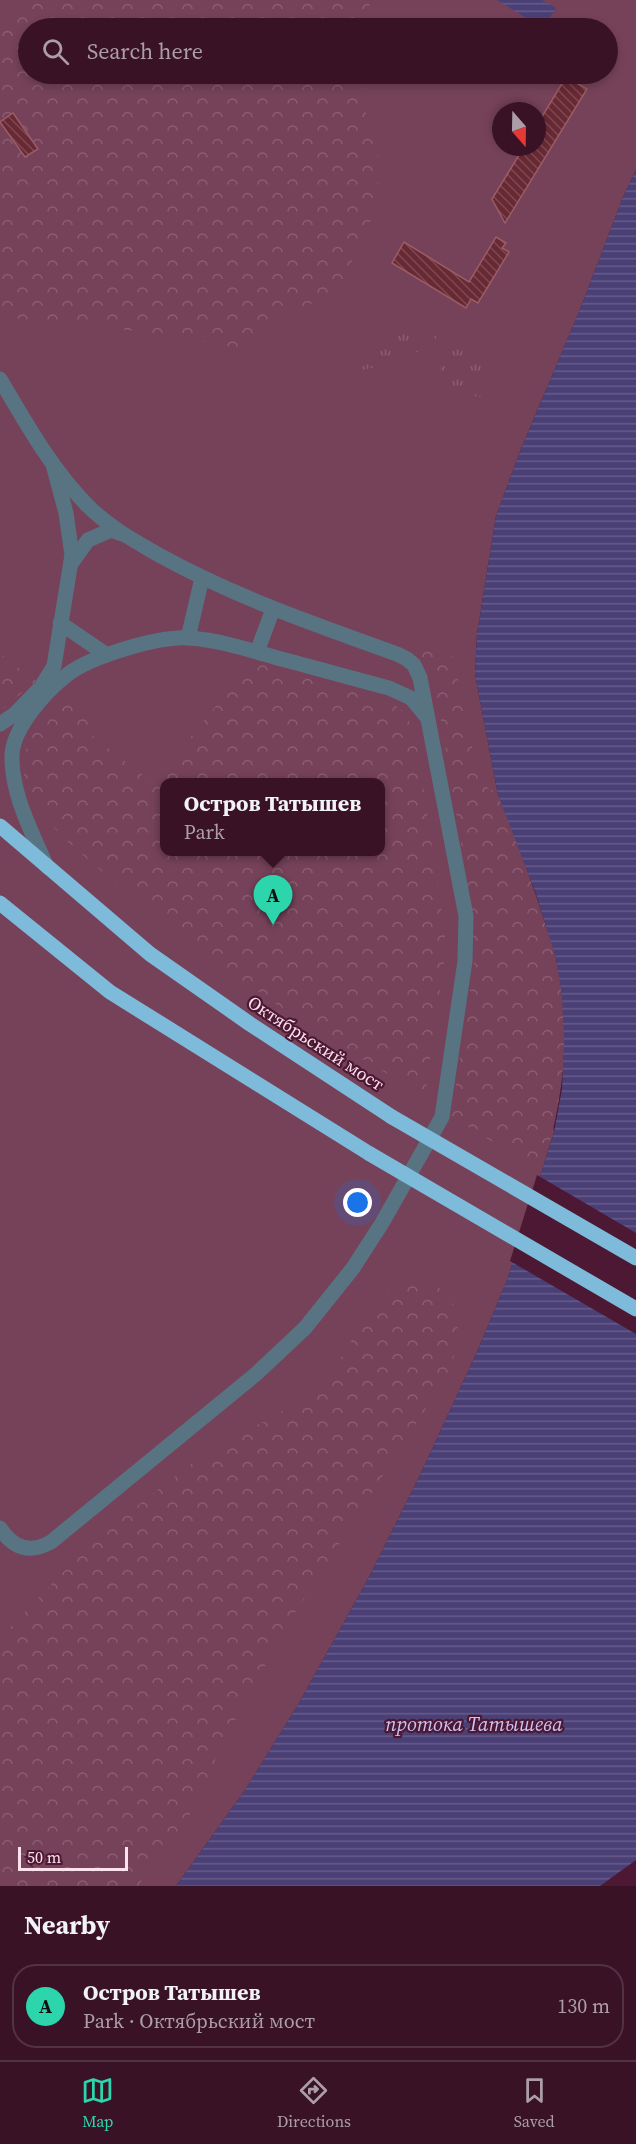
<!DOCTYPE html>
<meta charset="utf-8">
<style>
body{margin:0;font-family:"Source Serif 4",serif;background:#442032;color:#f1f3f6}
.compass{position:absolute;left:492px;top:102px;width:54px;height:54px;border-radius:50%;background:#391226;box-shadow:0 3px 9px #0003;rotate:160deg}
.scale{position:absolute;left:18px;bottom:15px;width:110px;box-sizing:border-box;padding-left:6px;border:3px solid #fde1ec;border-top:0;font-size:16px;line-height:21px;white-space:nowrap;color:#fde1ec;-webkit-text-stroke:4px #4c1833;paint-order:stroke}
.you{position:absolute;left:358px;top:1203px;width:21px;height:21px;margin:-15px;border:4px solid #fff;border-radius:50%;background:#1a73e8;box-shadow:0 0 0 9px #1a73e833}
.badge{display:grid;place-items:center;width:39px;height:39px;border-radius:50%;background:#2cd5ab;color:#111;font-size:20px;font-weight:700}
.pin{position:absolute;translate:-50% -50px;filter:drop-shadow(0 2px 3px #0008)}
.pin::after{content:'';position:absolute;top:32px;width:21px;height:18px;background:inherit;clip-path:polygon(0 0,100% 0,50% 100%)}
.popup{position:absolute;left:160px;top:778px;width:225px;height:78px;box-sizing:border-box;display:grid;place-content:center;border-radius:12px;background:#391226;filter:drop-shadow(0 2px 4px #0005);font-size:20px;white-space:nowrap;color:#ab9ea7}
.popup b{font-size:22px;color:#f1f3f6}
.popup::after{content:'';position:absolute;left:50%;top:100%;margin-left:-12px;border:12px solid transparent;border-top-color:#391226}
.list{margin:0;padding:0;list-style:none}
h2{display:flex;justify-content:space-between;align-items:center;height:78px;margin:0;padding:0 24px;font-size:26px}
h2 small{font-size:20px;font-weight:400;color:#ab9ea7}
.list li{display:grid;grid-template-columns:39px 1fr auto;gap:18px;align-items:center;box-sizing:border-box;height:84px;margin:0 12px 12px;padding:0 12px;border:2px solid #533243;border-radius:24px}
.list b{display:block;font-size:22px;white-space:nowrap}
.list p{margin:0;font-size:20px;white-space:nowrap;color:#ab9ea7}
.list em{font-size:20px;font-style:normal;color:#ab9ea7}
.icon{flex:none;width:33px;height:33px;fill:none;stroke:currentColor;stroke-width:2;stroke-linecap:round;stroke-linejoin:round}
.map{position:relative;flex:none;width:636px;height:1886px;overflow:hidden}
.search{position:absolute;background:#391226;box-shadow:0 3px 9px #0003;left:18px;right:18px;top:18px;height:66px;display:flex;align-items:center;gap:15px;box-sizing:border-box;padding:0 21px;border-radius:33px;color:#ab9ea7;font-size:22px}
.sheet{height:174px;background:#391226}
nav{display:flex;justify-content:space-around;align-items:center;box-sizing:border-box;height:84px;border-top:2px solid #533243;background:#391226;font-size:16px;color:#ab9ea7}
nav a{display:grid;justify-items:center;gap:3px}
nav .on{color:#2cd5ab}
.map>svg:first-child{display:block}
.grass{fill:#76425a;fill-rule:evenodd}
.forest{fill:url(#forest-crowns);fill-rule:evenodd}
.park{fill:url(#park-tufts)}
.water{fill:url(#water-rules)}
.pier{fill:#4c1833}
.building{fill:url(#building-back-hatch);stroke:#9c5c65;stroke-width:1.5}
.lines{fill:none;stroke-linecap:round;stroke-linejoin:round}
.minor{stroke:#587483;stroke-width:15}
.major{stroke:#7ebad9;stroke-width:15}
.major-bridge{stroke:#7ebad9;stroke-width:15}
.labels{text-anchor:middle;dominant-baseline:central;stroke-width:4.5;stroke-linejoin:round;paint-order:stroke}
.street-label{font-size:18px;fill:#fde1ec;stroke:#4c1833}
.water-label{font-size:20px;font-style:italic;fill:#cac3f6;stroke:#4c1833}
</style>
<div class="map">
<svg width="636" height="1886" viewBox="0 0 636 1886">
<defs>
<pattern id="forest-crowns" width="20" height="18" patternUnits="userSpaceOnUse" patternTransform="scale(1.5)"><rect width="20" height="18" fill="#76425a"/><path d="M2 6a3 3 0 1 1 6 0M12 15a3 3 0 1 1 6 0" fill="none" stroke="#8a5d72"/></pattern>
<pattern id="park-tufts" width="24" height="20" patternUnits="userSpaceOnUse" patternTransform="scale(1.5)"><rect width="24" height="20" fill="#76425a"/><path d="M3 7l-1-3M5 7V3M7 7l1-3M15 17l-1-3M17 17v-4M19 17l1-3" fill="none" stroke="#8a5d72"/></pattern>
<pattern id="water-rules" width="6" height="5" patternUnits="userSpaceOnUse" patternTransform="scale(1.5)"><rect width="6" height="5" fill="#4b4076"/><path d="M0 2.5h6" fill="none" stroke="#665b8a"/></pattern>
<pattern id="building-back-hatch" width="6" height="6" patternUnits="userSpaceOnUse" patternTransform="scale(1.5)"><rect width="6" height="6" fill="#672934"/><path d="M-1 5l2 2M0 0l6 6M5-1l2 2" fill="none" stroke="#7e4852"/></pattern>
</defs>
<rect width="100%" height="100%" fill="#4c1833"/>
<path class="grass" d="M0,0H636V170L623,197L581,307L521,449L496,516L477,634L475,674L498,795L517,842L554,1132L507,1280L476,1354L420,1475L369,1577L299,1703L245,1790L176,1886H0ZM28,28H608V74H28ZM501,111H537V147H501ZM165,782H381V852H165Z"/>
<g class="forest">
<path d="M28,0H370L367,28H28V74H362L363,98L367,117L375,138L379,164L378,185L369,228L340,284L313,303L266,320L260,330L258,342L251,349L246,350C165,332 83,324 0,317V17Z"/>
<path d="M438,646L449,650L453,656L476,766L487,787L498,795C515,837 531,878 544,920C548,933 554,946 556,959C572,1033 564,1101 541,1172L451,1116L475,958L469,891L434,679C430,664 423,661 416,648Z"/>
<path d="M0,654L36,681L0,711Z"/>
<path d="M252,662L390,702L403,711L415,731L445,935V956L425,1095C311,1033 204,957 104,873C82,854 38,819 28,791C14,755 36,719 64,696L91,720L86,731L153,783ZM381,782V852H165V782Z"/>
<path d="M408,1279C417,1281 427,1282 435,1286C468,1301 457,1345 450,1371L293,1616L226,1737L191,1813L138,1886H0V1638L95,1539L191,1464L228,1440L277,1415L307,1394L338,1363L372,1306L387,1291Z"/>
</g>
<g class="park">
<path d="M393,327L438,336C417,358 391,364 362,370L367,342L389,346Z"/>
<path d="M467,346V350L488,354L481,397C465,394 439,393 440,370C440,363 444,357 449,353C454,349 461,349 467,346Z"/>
</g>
<g class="water">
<path d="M497,0H542L556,8L543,28Z"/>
<path d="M636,170V1860L600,1886H176L245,1790L299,1703L369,1577L420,1475L476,1354L507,1280L554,1132L562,1089L564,1040L562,996L556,958L535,891L498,795L475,674L477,634L496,516L521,449L581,307L623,197Z"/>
</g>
<path class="pier" d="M537,1175L636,1233V1334L510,1261Z"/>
<g class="building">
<path d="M566,77L587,89L505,223L492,199L524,147H537V125Z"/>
<path d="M13,113L38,149L25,157L0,122Z"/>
<path d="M496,237L506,243L502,248L509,252L478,303L471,299L466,308L392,263L404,242L469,282Z"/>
</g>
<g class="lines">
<g class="minor">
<path d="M0,379C26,423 52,470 88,506C109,527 133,540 159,555C235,597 316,625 397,654L407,659L414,665L420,678L466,916L465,961L442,1117L382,1223L353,1268L305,1328L256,1374L51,1542C29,1554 13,1548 0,1528"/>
<path d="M71,564L88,540L111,530L122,534"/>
<path d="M60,623L107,655"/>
<path d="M188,638L202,578"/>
<path d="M257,652L273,609"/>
<path d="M0,724L15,714L41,687L54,666L72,555L66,513L54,468"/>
<path d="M47,867C32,832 11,794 12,755C13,727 47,690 68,674C92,656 159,636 189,638C218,640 247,649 274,657C312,667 350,678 389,688L411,698L426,716"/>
</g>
<g class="major">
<path d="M0,826L150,954L250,1024L392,1117"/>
<path d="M0,903L110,992L370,1154"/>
</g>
<g class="major-bridge">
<path d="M392,1117L636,1258"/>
<path d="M370,1154L636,1309"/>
</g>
</g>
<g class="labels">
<g class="street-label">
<text transform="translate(316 1043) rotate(33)">Октябрьский мост</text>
</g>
<g class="water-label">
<text x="474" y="1724">протока Татышева</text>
</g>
</g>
</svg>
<svg class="compass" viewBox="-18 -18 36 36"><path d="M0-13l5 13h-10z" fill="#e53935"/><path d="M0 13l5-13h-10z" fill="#ab9ea7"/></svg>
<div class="scale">50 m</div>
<div class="you"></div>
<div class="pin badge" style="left:273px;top:925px">A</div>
<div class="popup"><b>Остров Татышев</b>Park</div>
<div class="search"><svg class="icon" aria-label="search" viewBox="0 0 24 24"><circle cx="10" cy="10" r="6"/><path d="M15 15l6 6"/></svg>Search here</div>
</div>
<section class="sheet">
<h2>Nearby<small></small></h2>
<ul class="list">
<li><span class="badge">A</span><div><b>Остров Татышев</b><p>Park · Октябрьский мост</p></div><em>130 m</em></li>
</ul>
</section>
<nav>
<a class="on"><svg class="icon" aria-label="map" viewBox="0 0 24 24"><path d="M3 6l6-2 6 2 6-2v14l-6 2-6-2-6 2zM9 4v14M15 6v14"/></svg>Map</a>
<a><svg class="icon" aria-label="directions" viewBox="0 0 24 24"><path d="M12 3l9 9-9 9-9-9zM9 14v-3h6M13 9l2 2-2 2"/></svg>Directions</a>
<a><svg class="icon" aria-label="saved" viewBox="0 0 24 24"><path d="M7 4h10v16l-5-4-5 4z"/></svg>Saved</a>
</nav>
